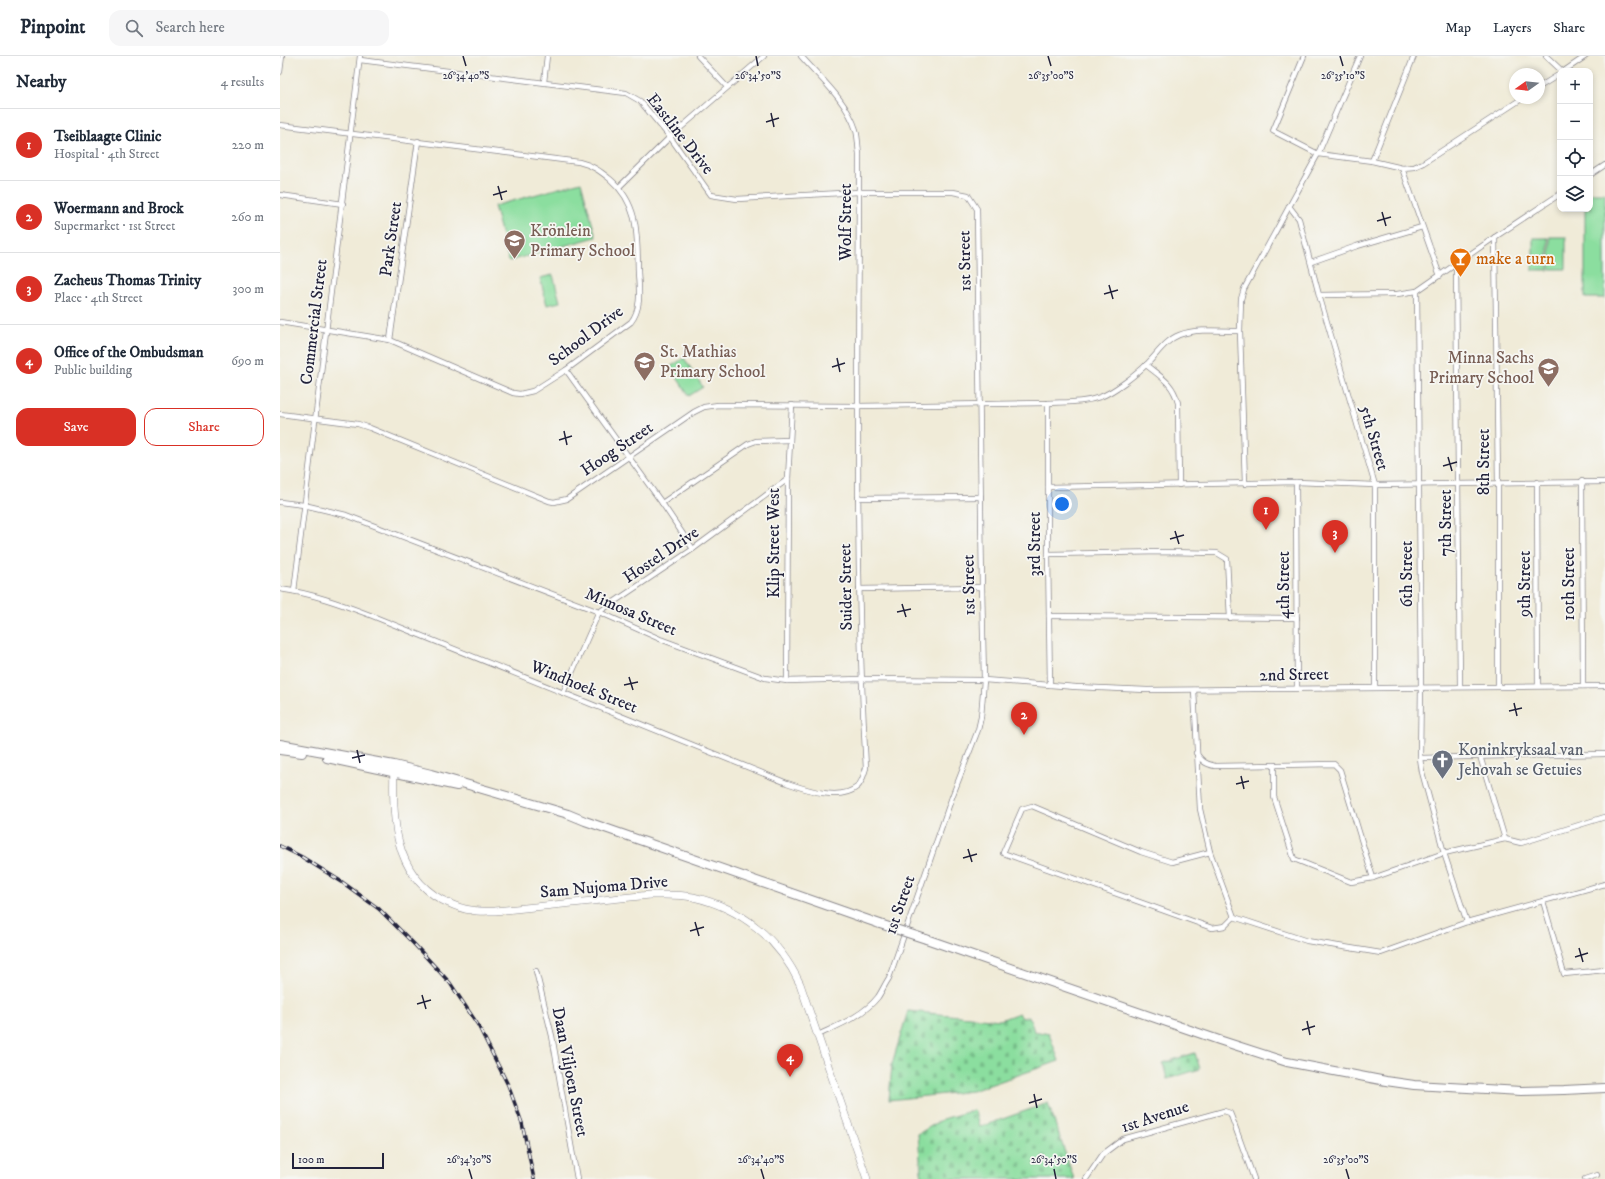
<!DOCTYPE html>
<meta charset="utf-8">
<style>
body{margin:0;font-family:"IM FELL DW Pica",serif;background:#f6f6f7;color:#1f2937}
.controls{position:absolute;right:12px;top:12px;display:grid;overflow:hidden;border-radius:8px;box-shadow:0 2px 6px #0003}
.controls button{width:36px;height:36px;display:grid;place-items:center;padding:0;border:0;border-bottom:1px solid #e0e1e3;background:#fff;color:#1f2937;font:20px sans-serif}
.compass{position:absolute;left:1229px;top:12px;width:36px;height:36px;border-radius:50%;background:#fff;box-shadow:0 2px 6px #0003;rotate:255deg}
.scale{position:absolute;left:12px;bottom:10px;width:92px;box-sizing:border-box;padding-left:4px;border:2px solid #22223b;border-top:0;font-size:11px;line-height:14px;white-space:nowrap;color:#22223b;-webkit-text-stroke:3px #f6f6f2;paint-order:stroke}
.you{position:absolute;left:782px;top:448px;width:14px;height:14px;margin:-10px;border:3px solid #fff;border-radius:50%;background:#1a73e8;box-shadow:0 0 0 6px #1a73e833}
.badge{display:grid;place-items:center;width:26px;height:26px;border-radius:50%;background:#d93025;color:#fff;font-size:13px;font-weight:700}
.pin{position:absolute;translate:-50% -33px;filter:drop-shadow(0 1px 2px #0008)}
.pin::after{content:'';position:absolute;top:21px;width:14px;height:12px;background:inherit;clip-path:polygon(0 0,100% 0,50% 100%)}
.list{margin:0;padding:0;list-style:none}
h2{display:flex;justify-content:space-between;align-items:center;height:52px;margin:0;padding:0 16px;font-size:17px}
h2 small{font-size:13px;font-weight:400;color:#747a83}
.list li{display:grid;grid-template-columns:26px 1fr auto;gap:12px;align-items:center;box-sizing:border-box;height:72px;padding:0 16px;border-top:1px solid #e0e1e3}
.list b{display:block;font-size:15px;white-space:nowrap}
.list p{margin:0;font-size:13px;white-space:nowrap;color:#747a83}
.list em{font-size:13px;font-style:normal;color:#747a83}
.actions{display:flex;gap:8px;padding:12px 16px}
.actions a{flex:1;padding:9px 0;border:1px solid #d93025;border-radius:12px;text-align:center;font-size:14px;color:#d93025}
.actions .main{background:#d93025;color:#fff}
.icon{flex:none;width:22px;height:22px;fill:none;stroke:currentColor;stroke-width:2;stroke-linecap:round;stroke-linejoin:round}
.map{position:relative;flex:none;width:1325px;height:1123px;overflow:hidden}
header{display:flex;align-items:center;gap:24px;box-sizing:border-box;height:56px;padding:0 20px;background:#fff;border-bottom:1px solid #e0e1e3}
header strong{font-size:19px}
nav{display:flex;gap:22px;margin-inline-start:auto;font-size:14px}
.search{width:280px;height:36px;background:#f6f6f7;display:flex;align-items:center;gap:10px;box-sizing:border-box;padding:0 14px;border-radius:12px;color:#747a83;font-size:15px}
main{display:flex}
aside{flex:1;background:#fff}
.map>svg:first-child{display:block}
.cemetery{fill:url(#cemetery-stones);stroke:#56806d}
.garden{fill:#8bde9f;stroke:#56806d}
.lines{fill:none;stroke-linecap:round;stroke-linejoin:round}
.minor-casing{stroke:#89868a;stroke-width:6}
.secondary-casing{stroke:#89868a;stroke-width:8}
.trunk-casing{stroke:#89868a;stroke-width:10}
.minor{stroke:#fff;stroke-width:4.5}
.secondary{stroke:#fff;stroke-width:7}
.trunk{stroke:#fff;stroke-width:8}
.rail-casing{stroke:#22223b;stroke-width:3.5}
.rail{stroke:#f6f6f2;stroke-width:2;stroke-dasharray:6;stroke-linecap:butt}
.trunk-bridge-casing{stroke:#89868a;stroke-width:10;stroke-linecap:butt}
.trunk-bridge{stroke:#fff;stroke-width:8}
.ticks{fill:none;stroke:#22223b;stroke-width:1.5}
.labels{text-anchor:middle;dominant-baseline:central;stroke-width:3.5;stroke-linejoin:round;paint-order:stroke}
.street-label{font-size:17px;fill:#22223b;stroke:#f6f6f2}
.education-label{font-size:17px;fill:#785e54;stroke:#f6f6f2;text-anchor:start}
.food-label{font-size:17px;fill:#c56008;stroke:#f6f6f2;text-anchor:start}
.worship-label{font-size:17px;fill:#5b616d;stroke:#f6f6f2;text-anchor:start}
.ticks-label{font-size:10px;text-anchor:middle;fill:#22223b;stroke:#f6f6f2;stroke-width:3.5;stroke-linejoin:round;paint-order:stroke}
</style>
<header>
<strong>Pinpoint</strong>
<div class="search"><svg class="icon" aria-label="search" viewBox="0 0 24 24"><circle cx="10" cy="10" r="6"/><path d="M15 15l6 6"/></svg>Search here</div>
<nav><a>Map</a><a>Layers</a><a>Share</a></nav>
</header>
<main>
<aside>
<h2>Nearby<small>4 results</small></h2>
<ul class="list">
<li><span class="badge">1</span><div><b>Tseiblaagte Clinic</b><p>Hospital · 4th Street</p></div><em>220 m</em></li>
<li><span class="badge">2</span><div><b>Woermann and Brock</b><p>Supermarket · 1st Street</p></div><em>260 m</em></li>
<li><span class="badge">3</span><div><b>Zacheus Thomas Trinity</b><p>Place · 4th Street</p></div><em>300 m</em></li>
<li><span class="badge">4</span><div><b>Office of the Ombudsman</b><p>Public building</p></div><em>690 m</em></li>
</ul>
<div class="actions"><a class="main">Save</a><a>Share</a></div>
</aside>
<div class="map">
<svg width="1325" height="1123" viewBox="0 0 1325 1123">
<defs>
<pattern id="cemetery-stones" width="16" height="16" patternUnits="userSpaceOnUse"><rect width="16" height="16" fill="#8bde9f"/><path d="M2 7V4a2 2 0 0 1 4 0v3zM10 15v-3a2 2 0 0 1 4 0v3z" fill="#78be8a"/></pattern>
</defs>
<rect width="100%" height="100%" fill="#f6f6f2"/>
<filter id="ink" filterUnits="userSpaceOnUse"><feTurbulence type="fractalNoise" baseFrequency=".025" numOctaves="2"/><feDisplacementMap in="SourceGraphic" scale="8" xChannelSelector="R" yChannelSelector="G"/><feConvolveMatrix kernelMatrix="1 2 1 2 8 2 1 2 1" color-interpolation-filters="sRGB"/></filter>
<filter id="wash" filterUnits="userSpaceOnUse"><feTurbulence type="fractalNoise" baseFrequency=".012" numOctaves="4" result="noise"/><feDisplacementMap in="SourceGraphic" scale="16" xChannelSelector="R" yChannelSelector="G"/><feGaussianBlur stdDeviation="0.9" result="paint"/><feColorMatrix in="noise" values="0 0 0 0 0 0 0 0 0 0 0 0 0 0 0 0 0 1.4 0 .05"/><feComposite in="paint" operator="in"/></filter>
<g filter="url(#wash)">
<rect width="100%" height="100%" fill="#f0ebd8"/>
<g class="cemetery">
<path d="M628,955L720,964L739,957L742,962L749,960L754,975L769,978L779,1005L692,1035L609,1044L612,1008Z"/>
<path d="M915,997L920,1013L887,1023L883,1007Z"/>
<path d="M768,1047L794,1123H643L641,1115L638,1078L663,1063L694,1054L700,1071Z"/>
</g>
<g class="garden">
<path d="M301,126L316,181L229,205L214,150Z"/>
<path d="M1310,137H1325V242H1305V153H1310Z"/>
<rect x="1270" y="181" width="16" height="32"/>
<rect x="1253" y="182" width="15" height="32"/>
<path d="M273,219L280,246L267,249L260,222Z"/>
<path d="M404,302L423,331L409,340L390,311Z"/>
</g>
</g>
<g filter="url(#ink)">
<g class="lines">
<defs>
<g id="minor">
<path d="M418,0L447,31"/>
<path d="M1024,0L993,75L1038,98L1092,105L1122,112L1134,111L1143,107L1243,42"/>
<path d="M1266,0L1282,15"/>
<path d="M80,4L346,37L360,45L390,81L431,139L457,143L579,136H673L688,139L697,153L702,531L704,624L701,661L698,674L672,741L609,922C605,928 602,935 598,941C583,960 559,969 538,979"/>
<path d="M1284,15L1306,0"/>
<path d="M0,16L2,0"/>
<path d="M264,26L267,0"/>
<path d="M1259,31L1280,18"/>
<path d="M0,69L299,106C312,109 320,115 330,123C360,149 357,181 358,216C359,233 362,252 351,266L286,314L253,335L240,338L233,337L110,284L0,266"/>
<path d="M1092,105L1134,0"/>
<path d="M1122,112L1160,220"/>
<path d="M1310,119L1325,109"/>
<path d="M339,131L390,81L484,0"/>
<path d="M0,139L63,148"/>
<path d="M1009,150L1019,163L1039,239L1095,429V631"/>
<path d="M1215,181L1218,427V630"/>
<path d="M1031,206L1077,190L1142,171"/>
<path d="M1176,208L1180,630"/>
<path d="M1137,235L1141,630L1140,702L1142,716L1164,797L1187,866"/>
<path d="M1039,239L1117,238L1137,235L1215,181L1280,138"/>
<path d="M960,275L965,428"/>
<path d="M110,284L138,85"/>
<path d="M866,309C881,321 893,327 898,347L899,429"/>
<path d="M286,314L382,447L413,493"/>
<path d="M768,347V498L770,629"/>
<path d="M0,358L78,368L90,372L269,445L274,446L287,443L414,356L424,351L438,349L577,350L768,347C786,346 803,347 820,341C834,336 857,318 868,307C877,298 886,284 899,279C918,272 941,275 960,275L961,243L964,233L1038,98L1080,0"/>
<path d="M1302,425L1303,630"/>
<path d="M1016,426L1017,632"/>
<path d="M1257,426L1258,630"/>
<path d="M768,431L1016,426L1095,429L1325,426"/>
<path d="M578,442L701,441"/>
<path d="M0,446L24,449L66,459L319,556L380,583L485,622L507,625L581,623L704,624L796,631L867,634L1325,630"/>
<path d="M382,447L468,388L476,385L510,384"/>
<path d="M768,498L884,496L937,497L947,503L950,562"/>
<path d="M0,533C31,537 61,548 90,559L507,727C525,733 559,746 577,731C582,727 584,718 586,712C574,507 579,303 579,98C578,91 578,81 576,74C567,45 540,22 521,0"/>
<path d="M579,533L702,531"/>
<path d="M14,535L80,0"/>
<path d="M769,560L1017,562"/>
<path d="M507,625L508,423L512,349"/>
<path d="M914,634L920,753L930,796L954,861"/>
<path d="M283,637L319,556L413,493L508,423"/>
<path d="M916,697C922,705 925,708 935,710L1054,708L1060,714L1093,822"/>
<path d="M1200,700L1225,783"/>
<path d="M1140,702L1325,698"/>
<path d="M994,709V741L1014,803L1071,826L1093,822L1164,797L1225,783L1241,787L1325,761"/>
<path d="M930,796L892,806L861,796L752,750L742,753L723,797L932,872L945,870L954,861"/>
<path d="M1263,845L1284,918L1325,914"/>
<path d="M954,861L1027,885L1101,897L1187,866L1325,828"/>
<path d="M256,915L272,980L297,1123"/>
<path d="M806,1123L823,1098L843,1083L944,1055L950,1057L952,1062L974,1123"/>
<path d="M1305,1123L1317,1119"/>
</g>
<path id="secondary" d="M114,711C112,761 113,817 162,844C171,848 180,853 191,854C199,856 207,855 215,855L370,839C384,839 399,838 413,841C462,852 499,883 520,928L587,1123"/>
<g id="trunk">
<path d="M0,688L114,709L151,718L288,758L305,765L600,868"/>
<path d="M0,694L22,697"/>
<path d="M47,702L177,730"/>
<path d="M646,883L939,984L1007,1006L1106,1025L1134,1029L1241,1035L1284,1034L1325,1032"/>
</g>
</defs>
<use href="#minor" class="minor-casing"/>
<use href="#secondary" class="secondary-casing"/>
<use href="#trunk" class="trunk-casing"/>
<use href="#minor" class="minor"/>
<use href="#secondary" class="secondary"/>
<use href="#trunk" class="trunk"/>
<defs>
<path id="rail" d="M0,790L22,801L62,826L99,853L134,888L170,927L198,969L228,1029L242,1067L254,1123"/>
</defs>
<use href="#rail" class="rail-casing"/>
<use href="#rail" class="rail"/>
<defs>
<path id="trunk-bridge" d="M600,868L646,883"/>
</defs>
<use href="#trunk-bridge" class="trunk-bridge-casing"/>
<use href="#trunk-bridge" class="trunk-bridge"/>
</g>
</g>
<path class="ticks" d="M183,0L186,10M476,0L478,10M768,0L771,10M1060,0L1063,10M491,57L494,71M486,66L499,62M218,130L222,144M213,139L227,135M1102,156L1106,170M1097,165L1111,161M829,229L833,243M824,238L838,234M557,302L560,316M552,311L565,307M284,375L287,389M279,384L292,380M1168,401L1172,415M1163,410L1177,406M895,475L899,488M890,483L904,479M622,548L626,561M617,556L631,553M349,621L353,634M344,629L358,626M1234,647L1237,660M1229,655L1242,652M77,694L80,707M72,702L85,699M961,720L964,733M956,728L969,725M688,793L692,806M683,802L697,798M415,866L419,880M410,875L424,871M1299,892L1303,906M1295,901L1308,897M142,939L146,953M137,948L151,944M1027,965L1030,979M1022,974L1035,970M754,1038L757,1052M749,1047L762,1043M189,1113L192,1123M481,1113L484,1123M774,1113L776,1123M1066,1113L1069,1123"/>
<defs>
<symbol id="school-pin" viewBox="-11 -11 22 30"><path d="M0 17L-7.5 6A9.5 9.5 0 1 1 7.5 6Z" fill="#8d6e63" stroke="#f6f6f2"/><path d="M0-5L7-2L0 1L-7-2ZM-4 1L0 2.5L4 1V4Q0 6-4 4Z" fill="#fff"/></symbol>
<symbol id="bar-pin" viewBox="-11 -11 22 30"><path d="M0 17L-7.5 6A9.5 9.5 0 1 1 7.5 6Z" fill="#e8710a" stroke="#f6f6f2"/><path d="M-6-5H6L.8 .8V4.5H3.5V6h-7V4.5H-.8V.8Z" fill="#fff"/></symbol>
<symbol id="church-pin" viewBox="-11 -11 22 30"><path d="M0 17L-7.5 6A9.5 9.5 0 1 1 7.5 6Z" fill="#6b7280" stroke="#f6f6f2"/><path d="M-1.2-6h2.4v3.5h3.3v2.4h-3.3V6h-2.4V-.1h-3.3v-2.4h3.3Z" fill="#fff"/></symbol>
</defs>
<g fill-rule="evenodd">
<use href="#school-pin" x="222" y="172" width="25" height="34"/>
<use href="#bar-pin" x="1168" y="190" width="25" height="34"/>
<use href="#school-pin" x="352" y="294" width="25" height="34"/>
<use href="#school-pin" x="1256" y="300" width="25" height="34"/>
<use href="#church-pin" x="1150" y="692" width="25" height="34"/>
</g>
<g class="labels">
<g class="street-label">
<text transform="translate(400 78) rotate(52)">Eastline Drive</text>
<text transform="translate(566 166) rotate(-90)">Wolf Street</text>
<text transform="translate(111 183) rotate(-82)">Park Street</text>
<text transform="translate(685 205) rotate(-91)">1st Street</text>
<text transform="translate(34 266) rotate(-83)">Commercial Street</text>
<text transform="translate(306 280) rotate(-37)">School Drive</text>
<text transform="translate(1094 382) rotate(74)">5th Street</text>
<text transform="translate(337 393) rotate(-34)">Hoog Street</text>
<text transform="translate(1204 406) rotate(-90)">8th Street</text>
<text transform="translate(1166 467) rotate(-90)">7th Street</text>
<text transform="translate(494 487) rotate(-90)">Klip Street West</text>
<text transform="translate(755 488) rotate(-90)">3rd Street</text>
<text transform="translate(381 499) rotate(-34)">Hostel Drive</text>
<text transform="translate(1127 518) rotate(-90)">6th Street</text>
<text transform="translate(1245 528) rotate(-90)">9th Street</text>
<text transform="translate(1289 528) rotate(-90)">10th Street</text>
<text transform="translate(689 529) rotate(-91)">1st Street</text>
<text transform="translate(1004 529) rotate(-90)">4th Street</text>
<text transform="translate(566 531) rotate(-91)">Suider Street</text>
<text transform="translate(351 556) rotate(23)">Mimosa Street</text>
<text transform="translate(1014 619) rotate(-1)">2nd Street</text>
<text transform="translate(304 631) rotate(22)">Windhoek Street</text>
<text transform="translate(324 831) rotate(-5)">Sam Nujoma Drive</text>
<text transform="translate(620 849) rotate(-71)">1st Street</text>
<text transform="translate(290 1016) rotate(79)">Daan Viljoen Street</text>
<text transform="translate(875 1061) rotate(-18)">1st Avenue</text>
</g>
<g class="education-label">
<text x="250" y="175">Krönlein<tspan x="250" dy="20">Primary School</tspan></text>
<text x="380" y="296">St. Mathias<tspan x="380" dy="20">Primary School</tspan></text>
<text x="1254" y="302" text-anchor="end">Minna Sachs<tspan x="1254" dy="20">Primary School</tspan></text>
</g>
<g class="food-label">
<text x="1196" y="203">make a turn</text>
</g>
<g class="worship-label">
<text x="1178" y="694">Koninkryksaal van<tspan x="1178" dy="20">Jehovah se Getuies</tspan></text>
</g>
</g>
<g class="ticks-label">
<text x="186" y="23">26°34'40"S</text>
<text x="478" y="23">26°34'50"S</text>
<text x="771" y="23">26°35'00"S</text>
<text x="1063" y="23">26°35'10"S</text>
<text x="189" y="1107">26°34'30"S</text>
<text x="481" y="1107">26°34'40"S</text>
<text x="774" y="1107">26°34'50"S</text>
<text x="1066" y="1107">26°35'00"S</text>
</g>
</svg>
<div class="controls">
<button>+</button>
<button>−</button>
<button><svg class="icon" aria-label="locate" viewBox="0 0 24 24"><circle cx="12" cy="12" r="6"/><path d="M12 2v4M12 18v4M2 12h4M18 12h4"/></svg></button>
<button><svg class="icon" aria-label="layers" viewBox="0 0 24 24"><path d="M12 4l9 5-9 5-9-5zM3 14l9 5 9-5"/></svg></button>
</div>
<svg class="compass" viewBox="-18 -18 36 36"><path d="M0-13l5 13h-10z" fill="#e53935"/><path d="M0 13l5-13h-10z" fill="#747a83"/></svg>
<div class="scale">100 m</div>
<div class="you"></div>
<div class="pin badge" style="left:986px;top:474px">1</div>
<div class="pin badge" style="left:744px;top:679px">2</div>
<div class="pin badge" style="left:1055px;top:497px">3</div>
<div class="pin badge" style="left:510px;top:1021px">4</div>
</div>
</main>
